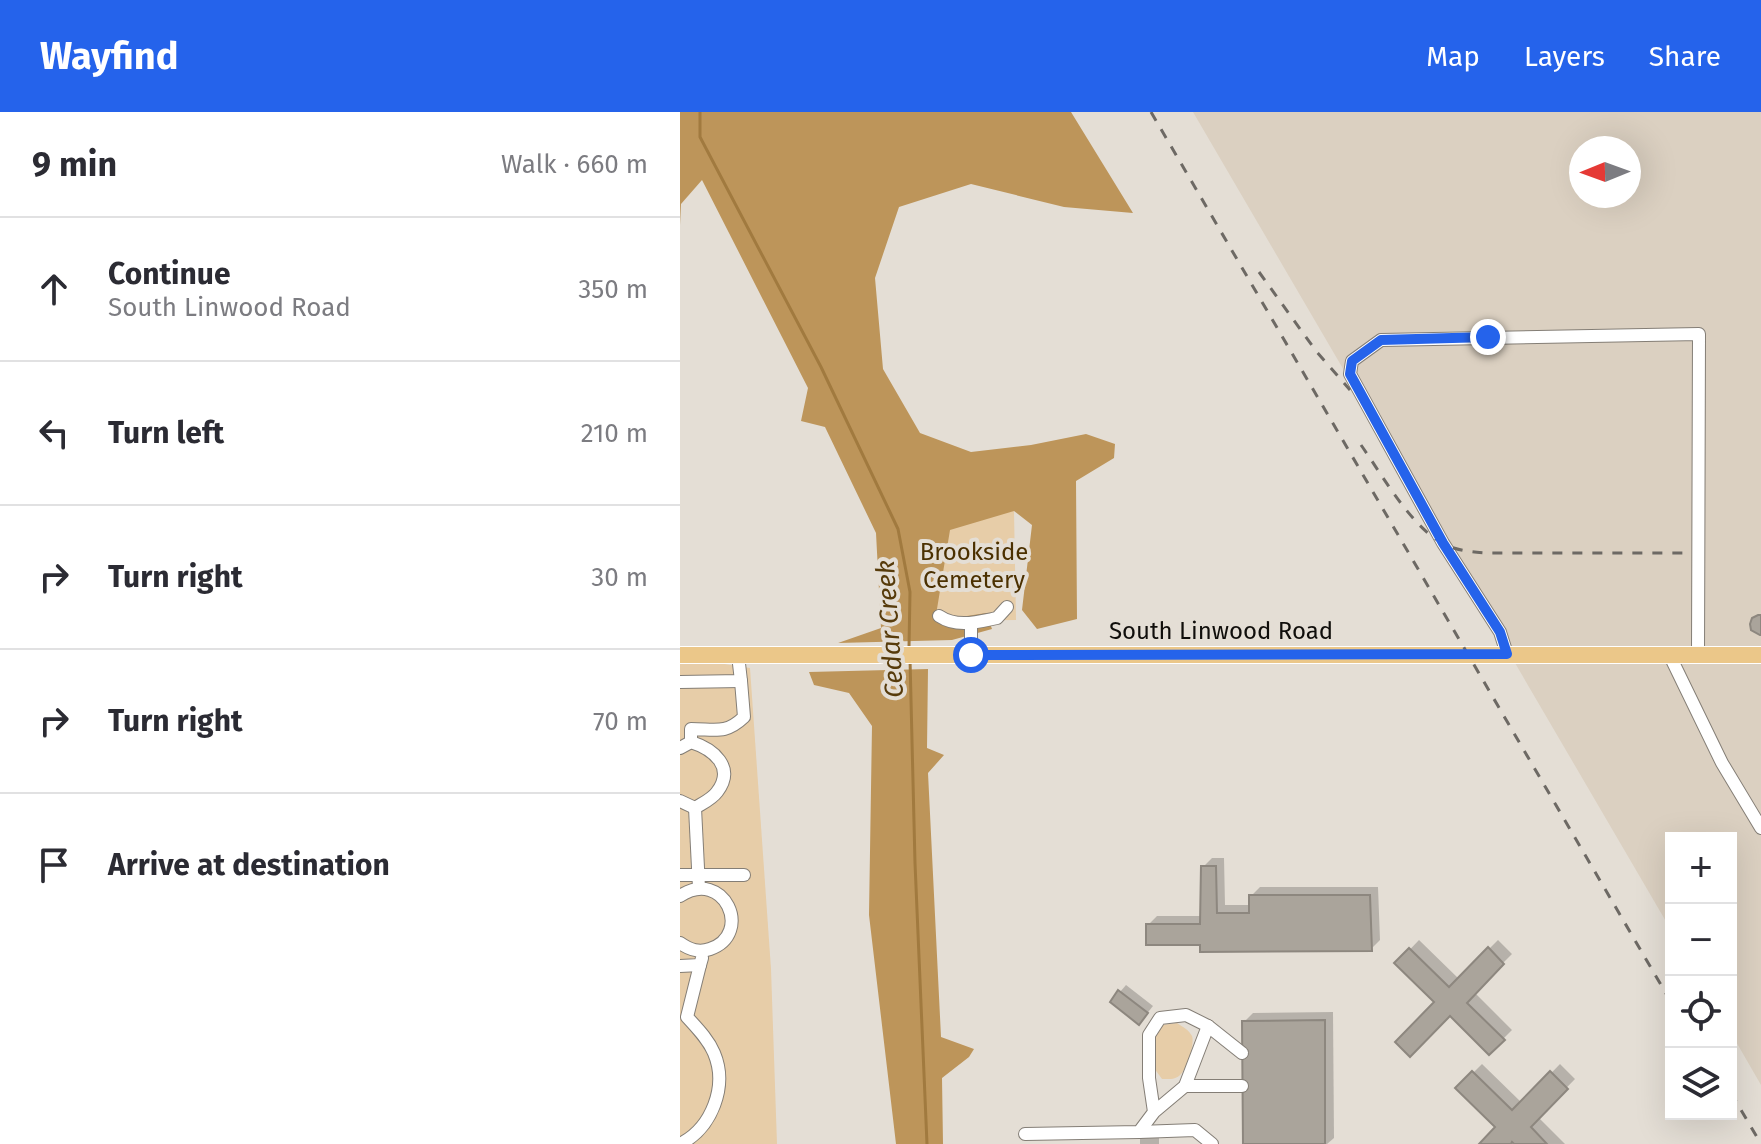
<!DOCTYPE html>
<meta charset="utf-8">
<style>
body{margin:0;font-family:"Fira Sans",sans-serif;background:#f2f2f3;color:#2b2b33}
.controls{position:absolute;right:24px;bottom:24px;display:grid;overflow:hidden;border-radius:0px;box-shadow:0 8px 32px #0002}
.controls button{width:72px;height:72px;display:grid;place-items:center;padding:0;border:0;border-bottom:2px solid #e1e1e2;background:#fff;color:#2b2b33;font:40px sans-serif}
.compass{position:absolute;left:889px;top:24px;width:72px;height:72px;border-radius:50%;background:#fff;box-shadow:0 8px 32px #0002;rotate:269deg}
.stop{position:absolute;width:24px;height:24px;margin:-18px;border:6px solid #2563eb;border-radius:50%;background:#fff}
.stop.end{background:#2563eb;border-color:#fff;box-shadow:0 2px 8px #0008}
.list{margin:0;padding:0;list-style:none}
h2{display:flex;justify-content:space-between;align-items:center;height:104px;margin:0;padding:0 32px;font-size:34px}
h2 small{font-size:26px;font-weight:400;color:#7c7c81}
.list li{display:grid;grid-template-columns:52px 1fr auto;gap:24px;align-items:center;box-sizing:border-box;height:144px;padding:0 32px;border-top:2px solid #e1e1e2}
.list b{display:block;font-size:30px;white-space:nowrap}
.list p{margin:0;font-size:26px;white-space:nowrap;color:#7c7c81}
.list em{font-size:26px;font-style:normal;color:#7c7c81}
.icon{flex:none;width:44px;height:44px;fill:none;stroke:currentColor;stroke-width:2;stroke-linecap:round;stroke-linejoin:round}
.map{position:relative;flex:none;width:1081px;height:1032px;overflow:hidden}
header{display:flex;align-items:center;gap:48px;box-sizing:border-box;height:112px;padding:0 40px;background:#2563eb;color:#fff}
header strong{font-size:38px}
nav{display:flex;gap:44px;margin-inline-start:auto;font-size:28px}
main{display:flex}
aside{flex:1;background:#fff}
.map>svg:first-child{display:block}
.built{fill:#dbd0c1;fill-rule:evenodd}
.green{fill:#e7cda8}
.forest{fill:#bd955a}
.shadow{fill:#0003}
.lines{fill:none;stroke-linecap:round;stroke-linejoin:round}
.stream{stroke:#a17a3f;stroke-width:3}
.building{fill:#aaa49b;stroke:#8d877f;stroke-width:2}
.minor-casing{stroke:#847e76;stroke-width:14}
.major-casing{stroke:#fff;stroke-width:18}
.minor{stroke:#fff;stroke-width:12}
.major{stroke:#ebc789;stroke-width:16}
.rail{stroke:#6d6964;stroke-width:3;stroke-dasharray:10 10;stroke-linecap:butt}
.route{stroke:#2563eb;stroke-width:10}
.labels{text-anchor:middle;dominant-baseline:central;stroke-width:8;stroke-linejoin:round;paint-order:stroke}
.park-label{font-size:24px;fill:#4b3000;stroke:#e4ded5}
.street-label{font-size:24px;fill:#100e0b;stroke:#e4ded5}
.water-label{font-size:26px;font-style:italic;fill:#573b0b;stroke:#e4ded5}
</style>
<header>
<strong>Wayfind</strong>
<nav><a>Map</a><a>Layers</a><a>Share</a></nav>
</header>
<main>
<aside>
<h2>9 min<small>Walk · 660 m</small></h2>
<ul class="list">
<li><svg class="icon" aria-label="ahead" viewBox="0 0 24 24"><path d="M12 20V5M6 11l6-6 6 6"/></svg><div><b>Continue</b><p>South Linwood Road</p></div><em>350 m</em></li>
<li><svg class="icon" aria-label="left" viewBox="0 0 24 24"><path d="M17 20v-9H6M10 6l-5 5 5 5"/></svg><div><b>Turn left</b></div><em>210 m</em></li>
<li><svg class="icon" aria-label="right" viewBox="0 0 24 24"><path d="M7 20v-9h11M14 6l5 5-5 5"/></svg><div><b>Turn right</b></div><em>30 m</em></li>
<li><svg class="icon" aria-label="right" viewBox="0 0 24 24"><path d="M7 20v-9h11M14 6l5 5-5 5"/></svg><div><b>Turn right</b></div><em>70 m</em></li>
<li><svg class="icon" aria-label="arrive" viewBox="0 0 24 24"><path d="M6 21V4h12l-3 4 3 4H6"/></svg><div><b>Arrive at destination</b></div></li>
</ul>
</aside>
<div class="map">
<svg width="1081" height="1032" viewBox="0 0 1081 1032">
<rect width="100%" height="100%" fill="#e4ded5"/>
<path class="built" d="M513,0H1081V973L1051,921V726H991V818ZM901,36H949V84H901Z"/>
<g class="green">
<path d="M334,399L336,508L254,509L253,401Z"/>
<path d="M0,545L70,556L91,857L97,1032H0Z"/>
<path d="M497,911C503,915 509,918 512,924C515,932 507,956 501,962C496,968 489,967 482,967L474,956V926L482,913Z"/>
</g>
<g class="forest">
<path d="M0,0H391L453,101L384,95L291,72L219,95L195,166L203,257L240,321L291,340L351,333L406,322L435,332L434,346L396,369L397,507L357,517L342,498L352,413L334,399L270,418L255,509L306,501L312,517L272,528L158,531L201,516L196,421L145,315L121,309L128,276L22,68L1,92L0,113Z"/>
<path d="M248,557L247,636L264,643L248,661L261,925L294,937L289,945L262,966L263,1032H216L189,803L192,614L169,581L134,573L129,560Z"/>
</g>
<g class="shadow">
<path d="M532,746H544L545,793H571V784L580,775H698L700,828L691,837L522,831L468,813L477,804H522L523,755Z"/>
<path d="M739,828L779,867L818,828L832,842L794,880L832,918L809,941L717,851Z"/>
<path d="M446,873L473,894L465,904L440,880Z"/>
<path d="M653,900L654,1026L647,1032H565L564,910L573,901Z"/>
<path d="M802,952L842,991L880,952L895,967L858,1005L885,1032H837L832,1028L828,1032H802L818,1015L778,976Z"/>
<path d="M479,1017V1032H460V1026Z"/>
</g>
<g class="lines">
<g class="stream">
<path d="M20,0V25L141,255L218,417L230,480L229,535"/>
<path d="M230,547L235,751L247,1032"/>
</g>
</g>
<g class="building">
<path d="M1078,503H1081V523H1080L1071,518L1070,512L1072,506Z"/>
<path d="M521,754H536L537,801H569V783H690L692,839L520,840V833H466V812H520Z"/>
<path d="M808,835L824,852L787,891L825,928L809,943L770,904L730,945L715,930L754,890L714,851L729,836L769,875Z"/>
<path d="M438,878L468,901L459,913L430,890Z"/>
<path d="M645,908V1032H563L562,909Z"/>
<path d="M792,959L832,998L870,959L888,977L851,1015L867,1032H834L832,1030L831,1032H799L815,1015L775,976Z"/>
</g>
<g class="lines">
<defs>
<g id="minor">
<path d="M259,504C277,516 297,510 317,506L327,495"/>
<path d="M291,512V543"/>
<path d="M827,542L820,520L763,431L670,262L672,249L701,228L1019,222L1018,543"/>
<path d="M990,544L1042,651L1081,716"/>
<path d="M0,570L61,569L58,543"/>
<path d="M11,630V617C35,617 45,623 64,605L61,569"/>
<path d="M0,636L11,630C33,637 56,655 37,680C32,687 23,691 15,696"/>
<path d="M0,689L15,696"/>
<path d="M15,696L19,776"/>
<path d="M0,763H64"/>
<path d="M0,784C44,755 74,822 30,837C19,841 10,838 0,831"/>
<path d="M0,854L20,853L22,846"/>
<path d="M528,914L562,941"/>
<path d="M505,974H562"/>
<path d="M459,1020L515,1018L532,1032"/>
<path d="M345,1022L459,1020L474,1000L505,974L528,914L506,903L480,906L469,923V966L474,1000"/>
<path d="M0,1032C32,1016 48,974 34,941C28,927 17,916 7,905L20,853"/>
</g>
<path id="major" d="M0,543H1081"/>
</defs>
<use href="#minor" class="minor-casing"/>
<use href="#major" class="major-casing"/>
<use href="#minor" class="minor"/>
<use href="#major" class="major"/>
<g class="rail">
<path d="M471,0L991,890"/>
<path d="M579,160L636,239L670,278"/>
<path d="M681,333C703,364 733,419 768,434C780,439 793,440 805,441H1011"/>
<path d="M1051,981L1081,1032"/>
</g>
</g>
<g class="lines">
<path class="route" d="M291,543L827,542L820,520L763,431L670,262L672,249L701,228L808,225"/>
</g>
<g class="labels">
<g class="park-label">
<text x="294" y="440">Brookside<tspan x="294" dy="28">Cemetery</tspan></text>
</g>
<g class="street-label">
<text x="541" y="519">South Linwood Road</text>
</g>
<g class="water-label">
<text transform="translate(210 517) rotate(-94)">Cedar Creek</text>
</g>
</g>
</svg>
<div class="controls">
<button>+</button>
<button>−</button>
<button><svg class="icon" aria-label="locate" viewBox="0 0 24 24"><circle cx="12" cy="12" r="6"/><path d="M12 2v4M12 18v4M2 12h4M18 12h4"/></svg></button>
<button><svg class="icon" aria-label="layers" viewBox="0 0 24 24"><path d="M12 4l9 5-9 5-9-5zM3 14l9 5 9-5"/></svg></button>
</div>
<svg class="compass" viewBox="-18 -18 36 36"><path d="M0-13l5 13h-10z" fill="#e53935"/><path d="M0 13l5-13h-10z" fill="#7c7c81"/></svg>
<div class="stop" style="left:291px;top:543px"></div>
<div class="stop end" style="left:808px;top:225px"></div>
</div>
</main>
